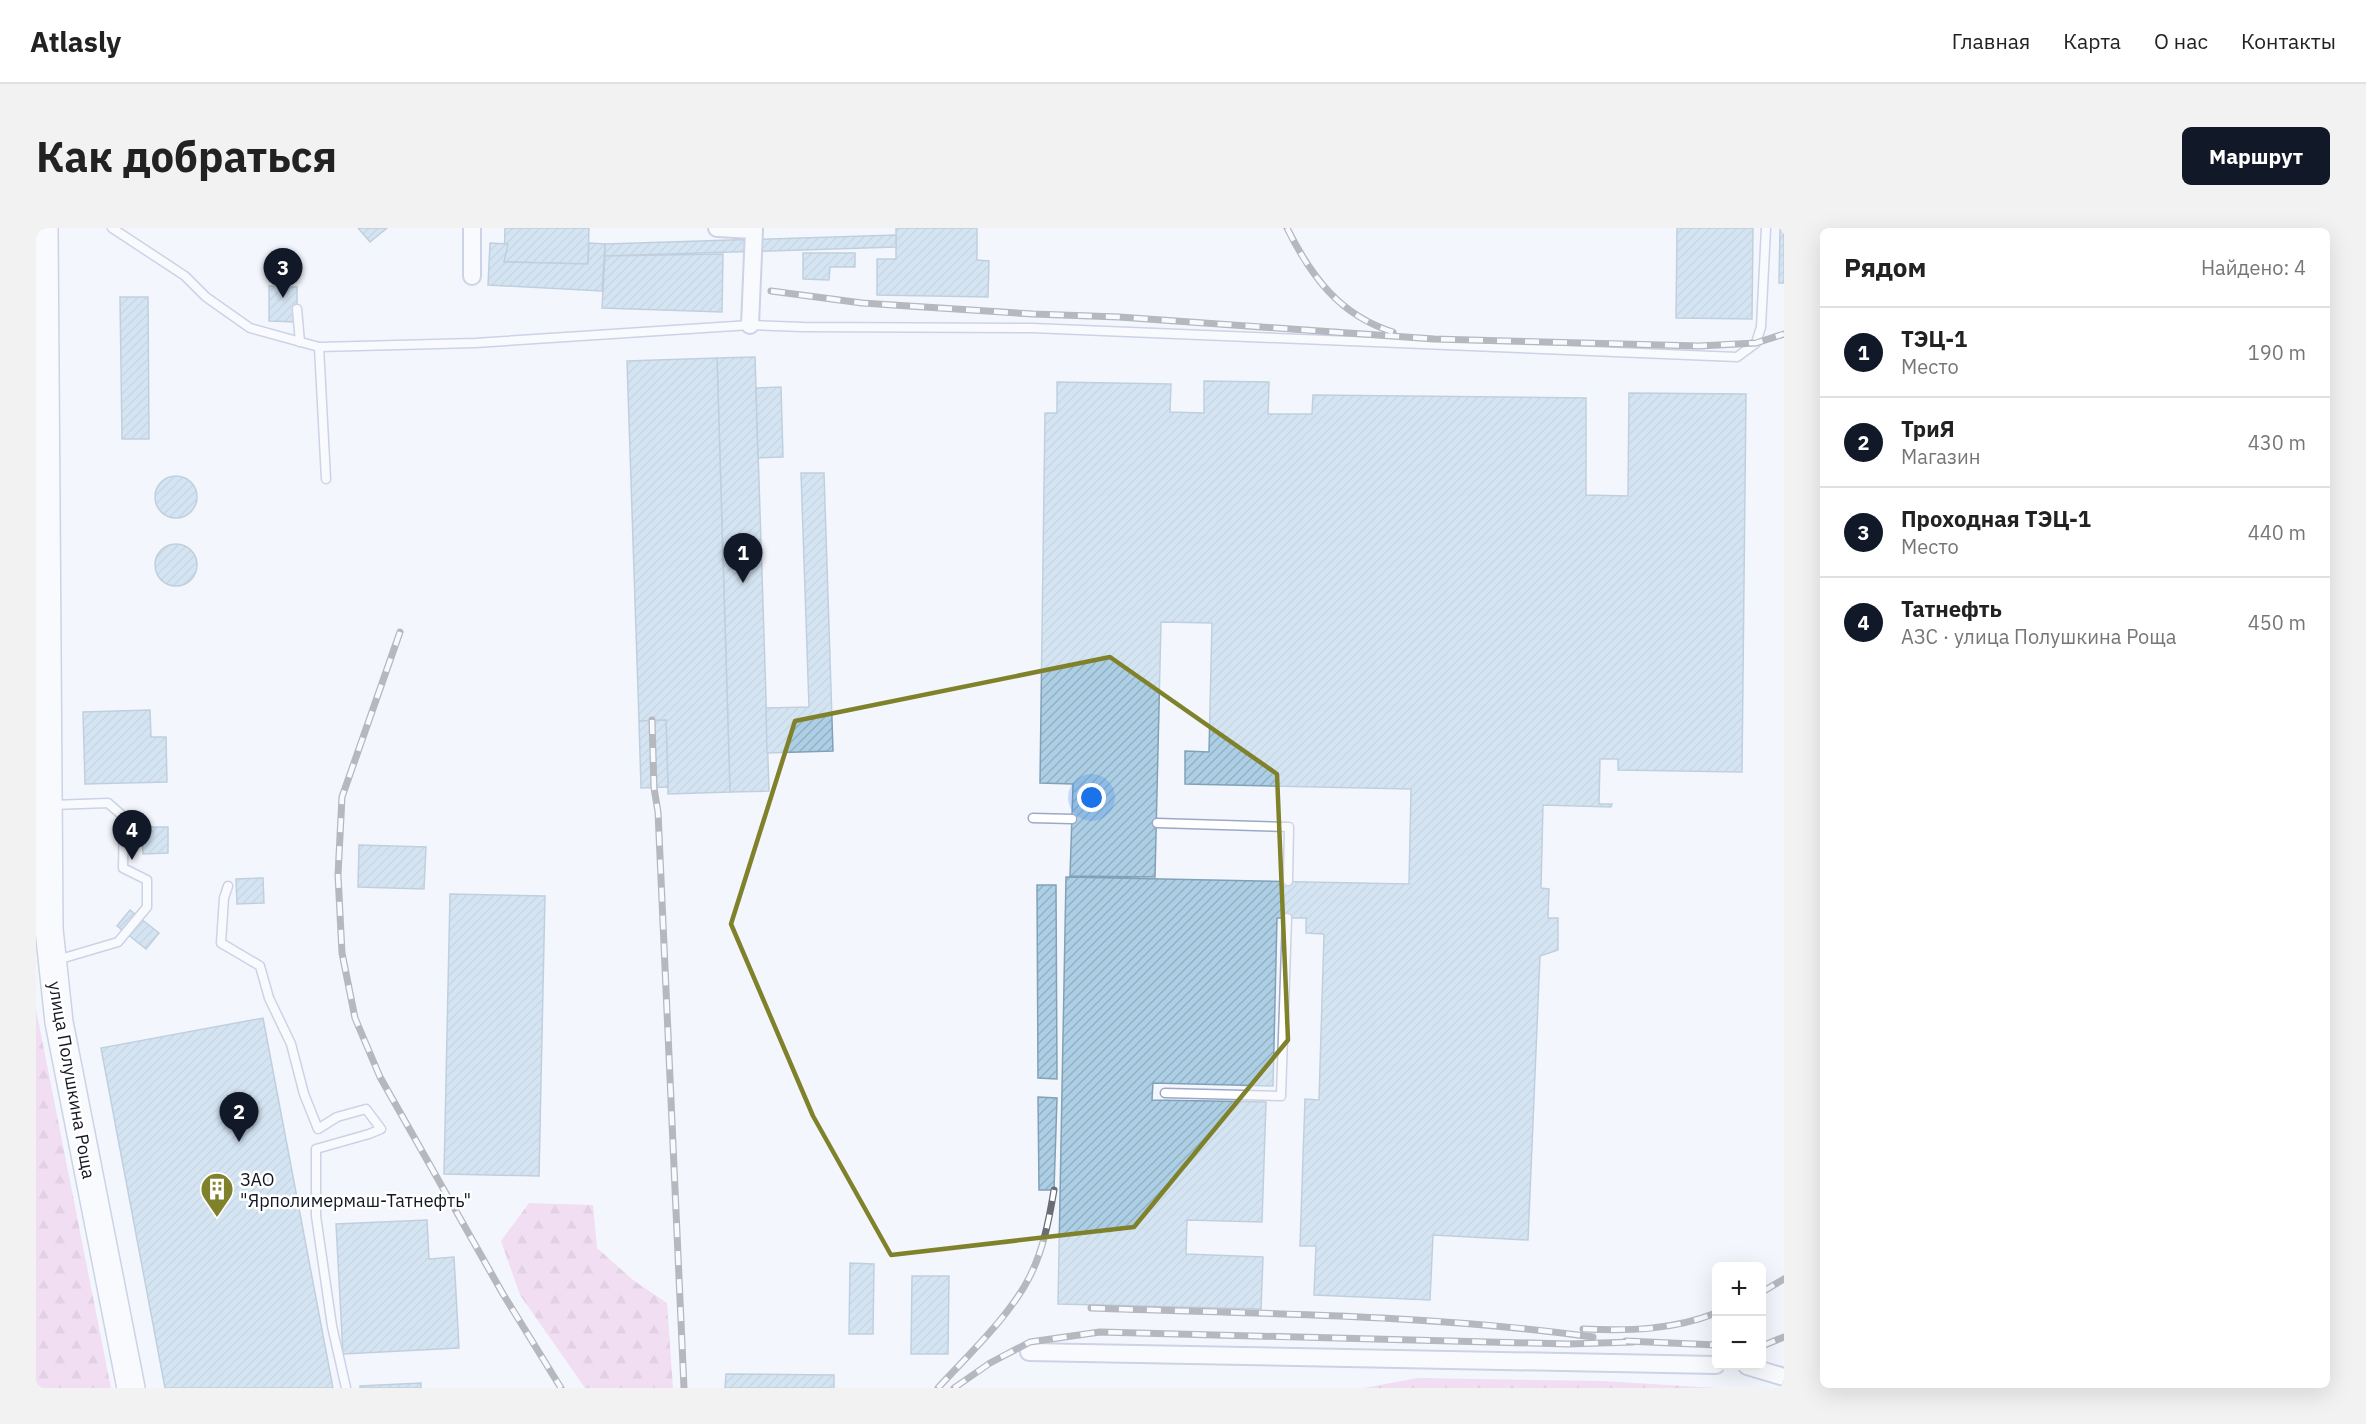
<!DOCTYPE html>
<html lang="ru">
<meta charset="utf-8">
<style>
body{margin:0;font-family:"IBM Plex Sans",sans-serif;background:#f2f2f2;color:#222}
.controls{position:absolute;right:18px;bottom:18px;display:grid;overflow:hidden;border-radius:9px;box-shadow:0 6px 24px #0002}
.controls button{width:54px;height:54px;display:grid;place-items:center;padding:0;border:0;border-bottom:2px solid #e0e0e0;background:#fff;color:#222;font:30px sans-serif}
.you{position:absolute;left:1056px;top:570px;width:21px;height:21px;margin:-15px;border:4px solid #fff;border-radius:50%;background:#1a73e8;box-shadow:0 0 0 9px #1a73e833}
.badge{display:grid;place-items:center;width:39px;height:39px;border-radius:50%;background:#111827;color:#fff;font-size:20px;font-weight:700}
.pin{position:absolute;translate:-50% -50px;filter:drop-shadow(0 2px 3px #0008)}
.pin::after{content:'';position:absolute;top:32px;width:21px;height:18px;background:inherit;clip-path:polygon(0 0,100% 0,50% 100%)}
.list{margin:0;padding:0;list-style:none}
h2{display:flex;justify-content:space-between;align-items:center;height:78px;margin:0;padding:0 24px;font-size:26px}
h2 small{font-size:20px;font-weight:400;color:#767676}
.list li{display:grid;grid-template-columns:39px 1fr auto;gap:18px;align-items:center;box-sizing:border-box;height:90px;padding:0 24px;border-top:2px solid #e0e0e0}
.list b{display:block;font-size:22px;white-space:nowrap}
.list p{margin:0;font-size:20px;white-space:nowrap;color:#767676}
.list em{font-size:20px;font-style:normal;color:#767676}
.map{position:relative;flex:none;width:1748px;height:1160px;overflow:hidden;border-radius:9px}
header{display:flex;align-items:center;gap:36px;box-sizing:border-box;height:84px;padding:0 30px;background:#fff;border-bottom:2px solid #e0e0e0}
header strong{font-size:28px}
nav{display:flex;gap:33px;margin-inline-start:auto;font-size:21px}
.intro{display:flex;align-items:center;justify-content:space-between;box-sizing:border-box;height:144px;padding:0 36px}
h1{margin:0;font-size:42px}
.button{padding:15px 27px;border-radius:9px;background:#111827;color:#fff;font-size:21px;font-weight:700}
main{display:flex;gap:36px;padding:0 36px}
aside{flex:1;background:#fff;border-radius:9px;box-shadow:0 6px 24px #0002}
.map>svg:first-child{display:block}
.forest{fill:url(#forest-firs)}
.building{fill:url(#building-hatch);stroke:#81a1b7;stroke-width:1.5}
.lines{fill:none;stroke-linecap:round;stroke-linejoin:round}
.service-casing{stroke:#9ca8c8;stroke-width:11}
.minor-casing{stroke:#9ca8c8;stroke-width:20}
.primary-casing{stroke:#9ca8c8;stroke-width:30}
.service{stroke:#fff;stroke-width:8}
.minor{stroke:#fff;stroke-width:16}
.primary{stroke:#fff;stroke-width:27}
.rail-casing{stroke:#6a6d77;stroke-width:7}
.rail{stroke:#fff;stroke-width:4.5;stroke-dasharray:14;stroke-linecap:butt}
.marked{fill:none;stroke:#80822b;stroke-width:4.5;stroke-linejoin:round}
.labels{text-anchor:middle;dominant-baseline:central;stroke-width:5;stroke-linejoin:round;paint-order:stroke}
.street-label{font-size:18px;fill:#131723;stroke:#fff}
.poi-label{font-size:18px;fill:#131723;stroke:#fff;text-anchor:start}
</style>
<header>
<strong>Atlasly</strong>
<nav><a>Главная</a><a>Карта</a><a>О нас</a><a>Контакты</a></nav>
</header>
<div class="intro"><h1>Как добраться</h1><a class="button">Маршрут</a></div>
<main>
<div class="map">
<svg width="1748" height="1160" viewBox="0 0 1748 1160">
<defs>
<pattern id="forest-firs" width="22" height="20" patternUnits="userSpaceOnUse" patternTransform="scale(1.5)"><rect width="22" height="20" fill="#eec1e5"/><path d="M5 1l3.5 6h-7zM16 11l3.5 6h-7z" fill="#cba5c4"/></pattern>
<pattern id="building-hatch" width="6" height="6" patternUnits="userSpaceOnUse" patternTransform="scale(1.5)"><rect width="6" height="6" fill="#adcfe5"/><path d="M-1 1l2-2M0 6l6-6M5 7l2-2" fill="none" stroke="#94b1c4"/></pattern>
</defs>
<rect width="100%" height="100%" fill="#f4f6fd"/>
<g class="forest">
<path d="M0,781L75,1160H0Z"/>
<path d="M493,975L557,977L561,1020L597,1052L631,1075L637,1160H549L484,1067L465,1013Z"/>
<path d="M1381,1150L1568,1153L1680,1160H1328Z"/>
</g>
<g class="building">
<path d="M322,0H351L334,14Z"/>
<path d="M469,0H553L552,36L468,34Z"/>
<path d="M860,0H941V32L953,33L952,69L841,67V31H860Z"/>
<path d="M1641,0H1717L1716,91L1640,90Z"/>
<path d="M1744,0H1748V55H1743Z"/>
<path d="M860,7V19L569,28V16Z"/>
<path d="M454,15L472,16L468,34L552,36L553,15L569,16L566,63L452,57Z"/>
<path d="M767,25H819V39H794L793,52L767,51Z"/>
<path d="M687,26L686,84L566,80L569,28Z"/>
<path d="M233,58L261,59V94L233,93Z"/>
<path d="M84,69H112L113,211H86Z"/>
<path d="M719,129L733,563L694,564L681,130Z"/>
<path d="M681,130L694,564L632,566L630,492L603,493L591,133Z"/>
<path d="M1168,153L1233,154L1232,186H1276L1277,167L1550,170V267L1592,268L1593,165L1710,166L1706,544L1582,542V531H1564L1563,576H1576L1575,579L1507,577L1505,660L1513,661L1512,690H1522V722L1504,728L1492,1012L1397,1007L1394,1072L1278,1067L1280,1018H1264L1269,871L1283,872L1288,706L1270,705V690H1241L1237,858L1117,855L1116,872L1230,874L1226,994L1151,992L1150,1026L1227,1029L1225,1081L1022,1076L1030,649L1373,656L1375,561L1149,556V523L1173,524L1176,395L1125,394L1119,649L1034,648L1037,556L1004,555L1009,185H1021V154L1135,156L1134,184L1168,185Z"/>
<path d="M745,159L747,229L722,230L720,160Z"/>
<path d="M765,245H788L797,523L731,525L730,480L773,479Z"/>
<circle cx="140" cy="269" r="21"/>
<circle cx="140" cy="337" r="21"/>
<path d="M114,482L115,509H130L131,554L49,556L47,484Z"/>
<path d="M630,492L632,559L605,560L603,493Z"/>
<path d="M106,599H132V625L107,626Z"/>
<path d="M323,617L390,619L388,661L322,659Z"/>
<path d="M227,650L228,675L201,676L200,651Z"/>
<path d="M1001,657H1020L1021,851L1002,850Z"/>
<path d="M414,666L509,668L503,948L408,946Z"/>
<path d="M94,682L123,705L110,721L81,698Z"/>
<path d="M227,790L297,1160H129L65,820Z"/>
<path d="M1002,869L1021,870L1018,962H1003Z"/>
<path d="M391,992L393,1031L418,1029L423,1120L307,1126L300,996Z"/>
<path d="M814,1035L838,1036L837,1106H813Z"/>
<path d="M876,1048H913L912,1126H875Z"/>
<path d="M690,1146L798,1147V1160H689Z"/>
<path d="M385,1155V1160H324V1158Z"/>
</g>
<g class="lines">
<defs>
<g id="service">
<path d="M76,0L149,48L170,69L214,100L283,119L290,251"/>
<path d="M261,81L264,114"/>
<path d="M283,119L439,115L714,97L767,99L996,100L1701,129L1720,115L1725,99L1730,0"/>
<path d="M16,577L72,575L88,589L87,640L111,652V679L82,714L21,732"/>
<path d="M997,590L1036,591"/>
<path d="M1121,595L1253,599L1252,653"/>
<path d="M192,658L188,670L185,715L224,738L233,770L255,816L268,866L282,901L301,889L330,881L345,901L333,906L280,921V988L296,1098L310,1160"/>
<path d="M1129,865L1245,868L1251,690"/>
</g>
<g id="minor">
<path d="M681,0L718,2L714,97"/>
<path d="M436,48V0"/>
<path d="M993,1124L1680,1137"/>
<path d="M1711,1138L1748,1149"/>
</g>
<path id="primary" d="M8,0L13,701L23,794L95,1160"/>
</defs>
<use href="#service" class="service-casing"/>
<use href="#minor" class="minor-casing"/>
<use href="#primary" class="primary-casing"/>
<use href="#service" class="service"/>
<use href="#minor" class="minor"/>
<use href="#primary" class="primary"/>
<defs>
<g id="rail">
<path d="M1251,0C1275,48 1303,87 1357,104"/>
<path d="M735,63L826,75L997,86L1083,89L1398,111L1663,118L1720,115L1748,106"/>
<path d="M364,404L306,569L302,647L306,725L319,790L344,849L467,1066L525,1160"/>
<path d="M616,492L618,560L622,584L648,1160"/>
<path d="M1726,1064L1748,1051"/>
<path d="M1055,1080C1222,1086 1391,1086 1557,1109"/>
<path d="M1547,1101C1593,1103 1637,1102 1680,1085"/>
<path d="M1590,1113L1680,1117"/>
<path d="M1726,1118L1748,1109"/>
<path d="M902,1160C931,1128 973,1089 993,1050C1007,1023 1013,992 1018,962"/>
<path d="M918,1160L954,1135L994,1114L1064,1104L1532,1116L1597,1114"/>
</g>
</defs>
<use href="#rail" class="rail-casing"/>
<use href="#rail" class="rail"/>
</g>
<path d="M0 0H1748V1160H0ZM1074,429L1241,546L1252,812L1098,999L855,1027L777,888L695,696L759,493Z" fill="#f4f6fd" fill-opacity=".55" fill-rule="evenodd"/>
<path class="marked" d="M1074,429L1241,546L1252,812L1098,999L855,1027L777,888L695,696L759,493Z"/>
<defs>
<symbol id="building-pin" viewBox="-11 -11 22 30"><path d="M0 17L-7.5 6A9.5 9.5 0 1 1 7.5 6Z" fill="#80822b" stroke="#fff"/><path d="M-4-6H4V6H1V3H-1V6H-4ZM-2.5-4.3h1.7v1.8h-1.7ZM.8-4.3h1.7v1.8H.8ZM-2.5-1h1.7V.8h-1.7ZM.8-1h1.7V.8H.8Z" fill="#fff"/></symbol>
</defs>
<g fill-rule="evenodd">
<use href="#building-pin" x="162" y="942" width="38" height="52"/>
</g>
<g class="labels">
<g class="street-label">
<text transform="translate(36 852) rotate(80)">улица Полушкина Роща</text>
</g>
<g class="poi-label">
<text x="204" y="951">ЗАО<tspan x="204" dy="21">"Ярполимермаш-Татнефть"</tspan></text>
</g>
</g>
</svg>
<div class="controls">
<button>+</button>
<button>−</button>
</div>
<div class="you"></div>
<div class="pin badge" style="left:707px;top:355px">1</div>
<div class="pin badge" style="left:203px;top:914px">2</div>
<div class="pin badge" style="left:247px;top:70px">3</div>
<div class="pin badge" style="left:96px;top:632px">4</div>
</div>
<aside>
<h2>Рядом<small>Найдено: 4</small></h2>
<ul class="list">
<li><span class="badge">1</span><div><b>ТЭЦ-1</b><p>Место</p></div><em>190 m</em></li>
<li><span class="badge">2</span><div><b>ТриЯ</b><p>Магазин</p></div><em>430 m</em></li>
<li><span class="badge">3</span><div><b>Проходная ТЭЦ-1</b><p>Место</p></div><em>440 m</em></li>
<li><span class="badge">4</span><div><b>Татнефть</b><p>АЗС · улица Полушкина Роща</p></div><em>450 m</em></li>
</ul>
</aside>
</main>
